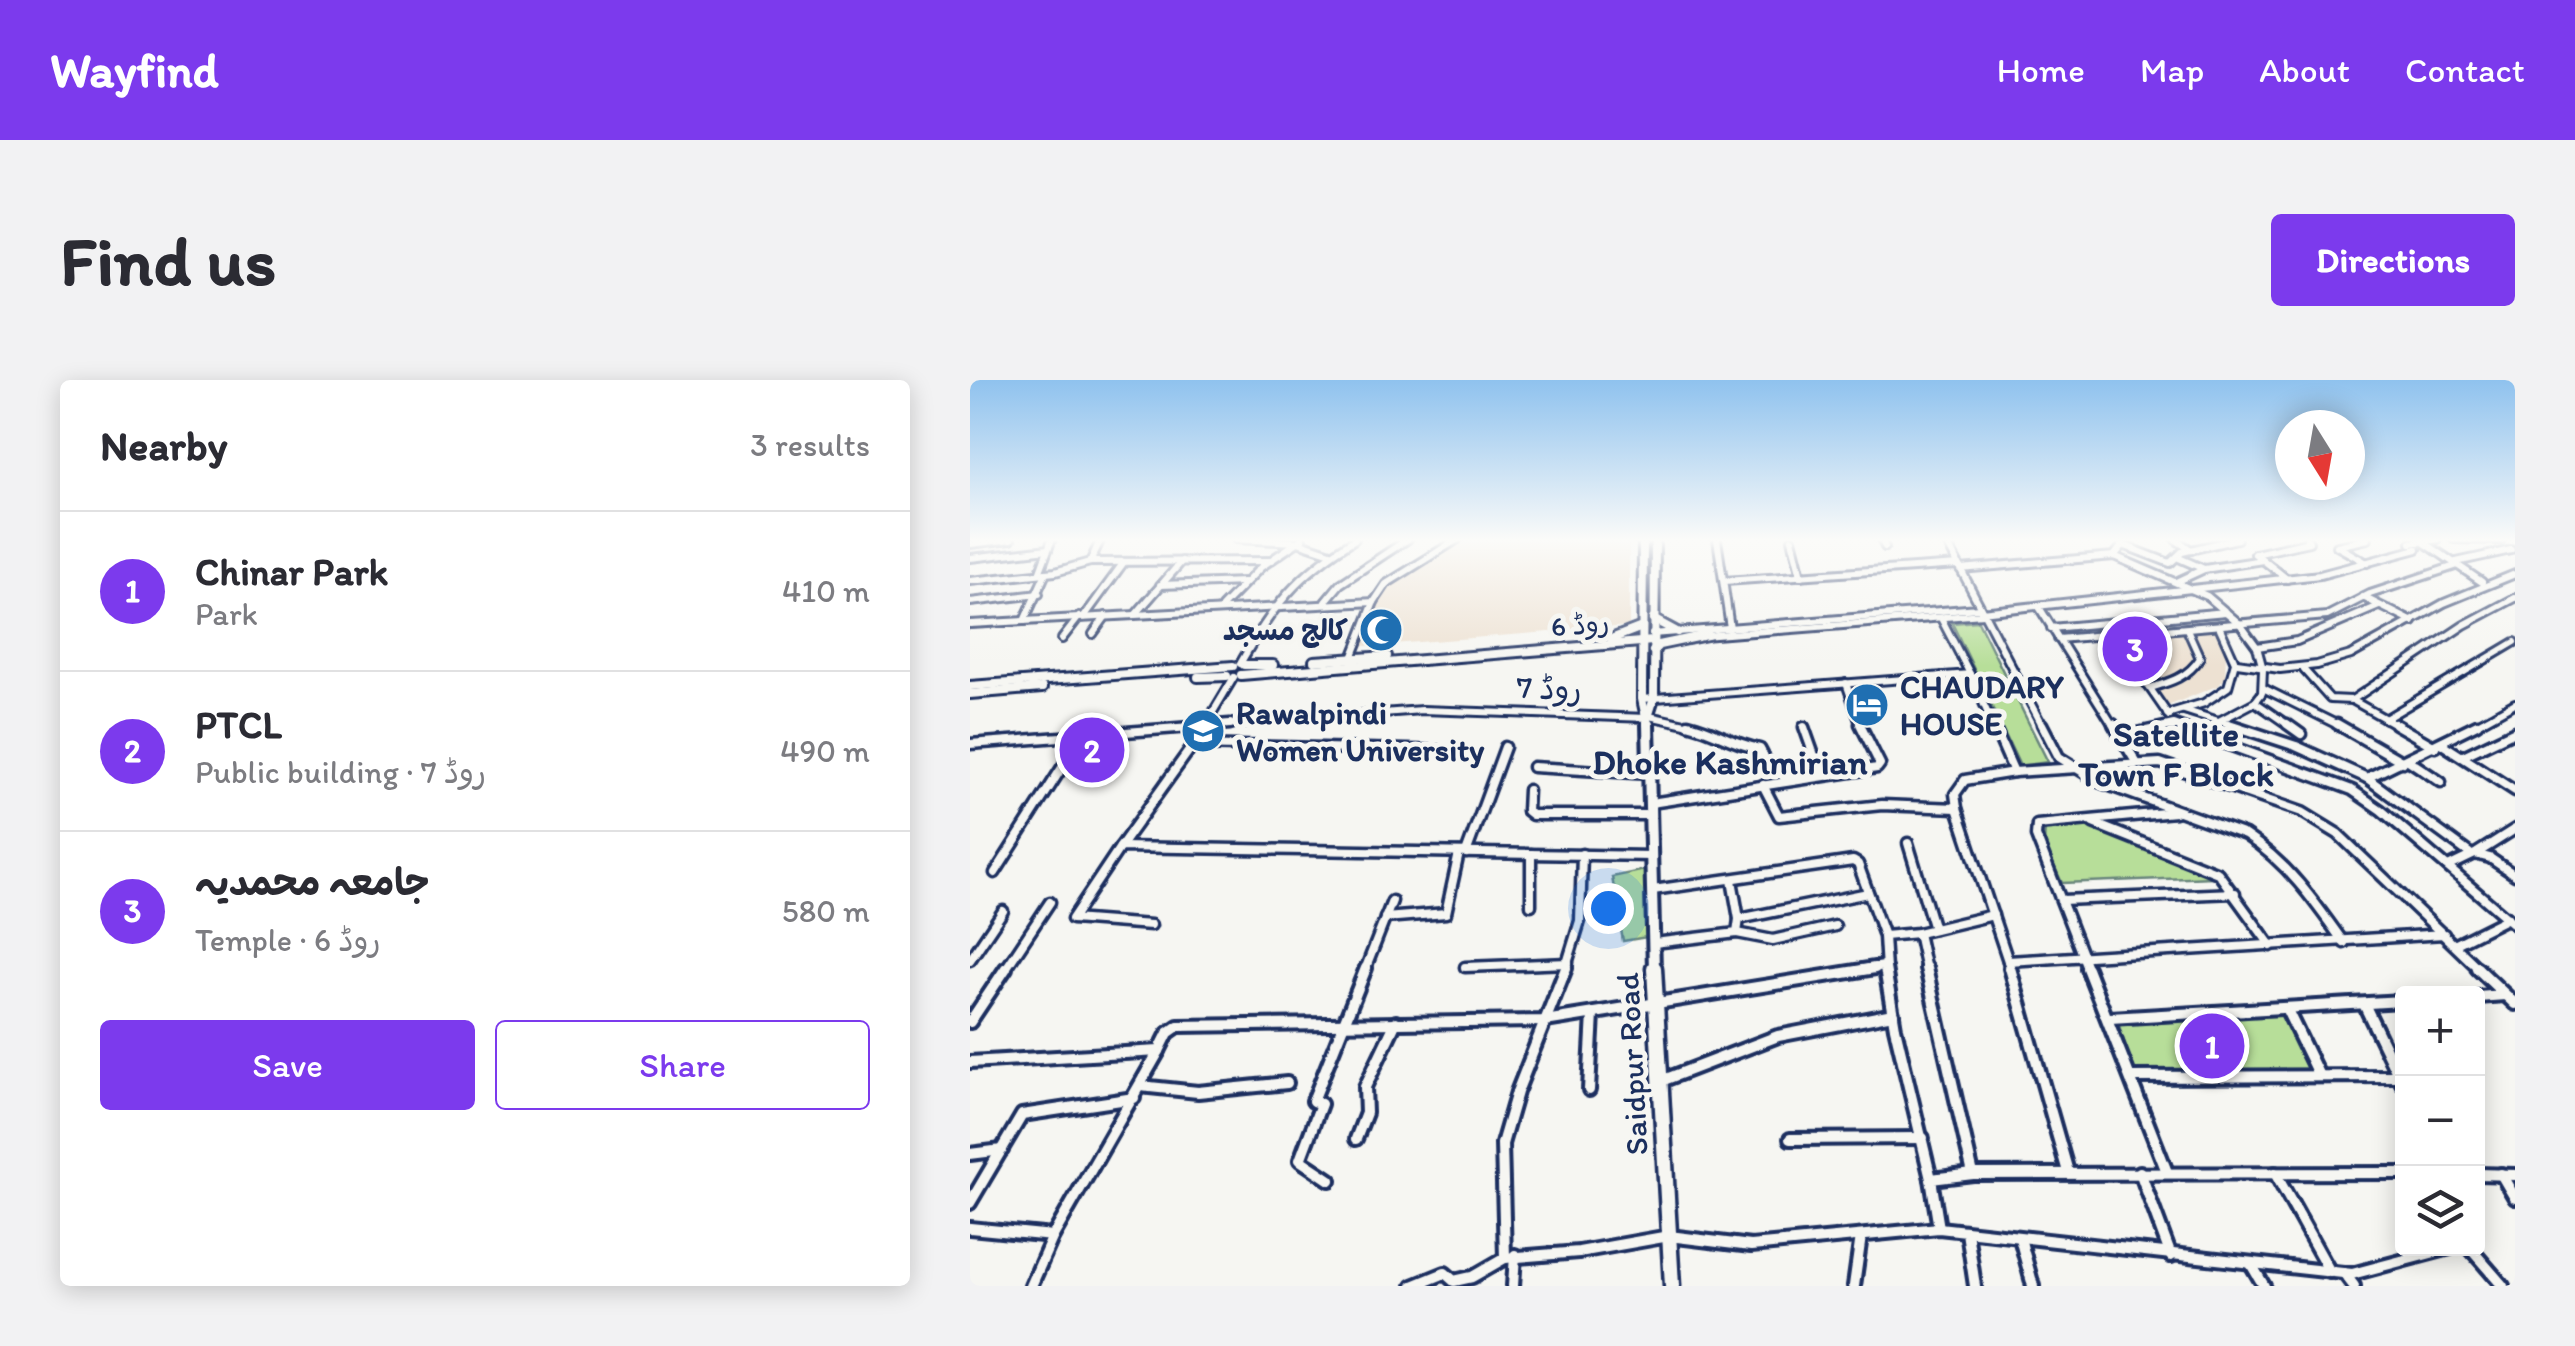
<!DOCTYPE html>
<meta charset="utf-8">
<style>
body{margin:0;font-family:Itim,"Playpen Sans Arabic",sans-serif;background:#f2f2f3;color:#2b2b33}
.controls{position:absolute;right:30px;bottom:30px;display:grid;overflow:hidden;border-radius:10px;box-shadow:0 5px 25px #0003}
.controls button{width:90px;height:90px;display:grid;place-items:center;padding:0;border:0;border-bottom:2px solid #e1e1e2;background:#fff;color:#2b2b33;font:50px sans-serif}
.compass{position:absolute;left:1305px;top:30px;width:90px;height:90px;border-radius:50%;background:#fff;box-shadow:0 5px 25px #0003;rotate:169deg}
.you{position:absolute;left:638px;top:528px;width:35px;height:35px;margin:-25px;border:8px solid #fff;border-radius:50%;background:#1a73e8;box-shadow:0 0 0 15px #1a73e833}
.badge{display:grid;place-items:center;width:65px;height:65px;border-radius:50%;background:#7c3aed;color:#fff;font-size:32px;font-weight:700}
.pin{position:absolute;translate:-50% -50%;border:5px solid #fff;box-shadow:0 2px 10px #0006}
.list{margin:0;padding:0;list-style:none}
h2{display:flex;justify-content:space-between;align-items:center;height:130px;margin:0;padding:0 40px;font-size:42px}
h2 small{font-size:32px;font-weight:400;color:#7c7c81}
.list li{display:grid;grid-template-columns:65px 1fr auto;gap:30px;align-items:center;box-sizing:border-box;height:160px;padding:0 40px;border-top:2px solid #e1e1e2}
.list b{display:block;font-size:38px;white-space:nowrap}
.list p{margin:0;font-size:32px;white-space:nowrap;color:#7c7c81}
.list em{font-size:32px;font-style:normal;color:#7c7c81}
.actions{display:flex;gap:20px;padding:30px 40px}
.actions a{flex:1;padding:22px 0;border:2px solid #7c3aed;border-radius:10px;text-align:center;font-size:35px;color:#7c3aed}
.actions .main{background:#7c3aed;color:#fff}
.icon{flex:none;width:55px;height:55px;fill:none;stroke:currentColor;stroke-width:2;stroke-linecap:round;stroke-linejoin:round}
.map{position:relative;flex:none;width:1545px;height:906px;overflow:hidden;border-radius:10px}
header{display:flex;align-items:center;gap:60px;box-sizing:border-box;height:140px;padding:0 50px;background:#7c3aed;color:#fff}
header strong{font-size:48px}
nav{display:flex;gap:55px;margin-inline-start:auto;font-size:35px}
.intro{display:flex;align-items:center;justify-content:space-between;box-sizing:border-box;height:240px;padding:0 60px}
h1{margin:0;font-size:70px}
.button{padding:25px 45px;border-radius:10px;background:#7c3aed;color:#fff;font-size:35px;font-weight:700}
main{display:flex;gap:60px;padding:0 60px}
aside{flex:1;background:#fff;border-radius:10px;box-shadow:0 5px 25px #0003}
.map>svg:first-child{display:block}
.built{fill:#ede1d2}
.green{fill:#b7de99;stroke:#69867c;stroke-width:2.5}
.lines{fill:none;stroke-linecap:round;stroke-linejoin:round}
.street-far2-casing{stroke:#1b2f5e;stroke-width:12}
.street-far1-casing{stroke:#1b2f5e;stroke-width:15}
.street-casing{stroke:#1b2f5e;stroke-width:18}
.secondary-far2-casing{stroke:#1b2f5e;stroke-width:14}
.secondary-far1-casing{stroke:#1b2f5e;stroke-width:18}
.secondary-casing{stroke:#1b2f5e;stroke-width:21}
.street-far2{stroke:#f6f6f2;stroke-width:6}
.street-far1{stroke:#f6f6f2;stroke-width:8}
.street{stroke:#f6f6f2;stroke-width:10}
.secondary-far2{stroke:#f6f6f2;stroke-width:8}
.secondary-far1{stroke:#f6f6f2;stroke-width:10}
.secondary{stroke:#f6f6f2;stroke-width:14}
.labels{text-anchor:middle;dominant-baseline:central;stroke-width:10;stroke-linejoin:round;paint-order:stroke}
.far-street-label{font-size:28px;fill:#1b2f5e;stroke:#f6f6f2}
.far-poi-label{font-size:28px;font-weight:bold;fill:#1b2f5e;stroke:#f6f6f2;text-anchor:end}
.poi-label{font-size:32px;font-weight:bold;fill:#1b2f5e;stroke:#f6f6f2;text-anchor:start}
.street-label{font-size:32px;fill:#1b2f5e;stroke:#f6f6f2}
.neighbourhood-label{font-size:35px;font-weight:bold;fill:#1b2f5e;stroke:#f6f6f2}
</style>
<header>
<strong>Wayfind</strong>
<nav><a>Home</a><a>Map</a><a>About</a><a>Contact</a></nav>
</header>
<div class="intro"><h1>Find us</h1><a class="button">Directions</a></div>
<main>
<aside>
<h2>Nearby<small>3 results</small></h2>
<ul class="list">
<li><span class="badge">1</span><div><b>Chinar Park</b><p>Park</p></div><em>410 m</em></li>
<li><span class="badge">2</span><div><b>PTCL</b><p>Public building · روڈ 7</p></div><em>490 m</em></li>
<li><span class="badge">3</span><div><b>جامعہ محمدیہ</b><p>Temple · روڈ 6</p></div><em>580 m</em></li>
</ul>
<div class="actions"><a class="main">Save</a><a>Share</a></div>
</aside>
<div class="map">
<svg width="1545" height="906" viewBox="0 0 1545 906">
<rect width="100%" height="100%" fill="#f6f6f2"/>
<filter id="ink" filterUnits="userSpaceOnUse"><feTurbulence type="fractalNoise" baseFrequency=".01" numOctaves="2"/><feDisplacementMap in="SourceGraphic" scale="20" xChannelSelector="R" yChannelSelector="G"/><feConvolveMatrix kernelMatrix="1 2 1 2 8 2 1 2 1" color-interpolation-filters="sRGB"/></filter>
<g filter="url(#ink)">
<g class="built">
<path d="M489,159H659V246L383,267L409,211Z"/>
<path d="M1246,248L1256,270L1255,298L1249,305L1193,328L1145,256Z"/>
</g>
<g class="green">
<path d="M1008,241L1078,382L1050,386L982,243Z"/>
<path d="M1112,442L1243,497L1092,503L1074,463L1075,447Z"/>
<path d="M675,490L677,557L653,561L642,497Z"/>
<path d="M1314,632L1339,690L1163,691L1148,642Z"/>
</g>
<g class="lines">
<defs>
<g id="street-far2">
<path d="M266,159L328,162L361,173"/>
<path d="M747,159L760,248"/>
<path d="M822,159L831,196"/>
<path d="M911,159L915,167"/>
<path d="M975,159L1073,347"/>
<path d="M1205,159L1221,170"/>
<path d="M1484,159L1531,160"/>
<path d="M1452,161L1512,202"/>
<path d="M1441,163L1468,159"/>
<path d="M0,164L41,159"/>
<path d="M1144,176L1153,165L1200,183L1212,172L1267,159"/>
<path d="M0,178L78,169"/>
<path d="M1209,178L1234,189"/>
<path d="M1293,180L1317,199"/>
<path d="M120,182L131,159"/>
<path d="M1486,182L1541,170"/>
<path d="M1397,183L1367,166L1398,159"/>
<path d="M990,189L1144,176L1237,216L1270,244L1287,267L1293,289L1292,313L1285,322L1249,341"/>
<path d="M70,191L82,159"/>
<path d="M0,201L85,192L120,182L299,181"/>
<path d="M754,201L988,185"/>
<path d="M1206,202L1234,189L1293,180L1285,174L1339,162L1337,159"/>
<path d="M190,205L275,202"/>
<path d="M1393,217L1443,242"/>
<path d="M0,222L69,214"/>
<path d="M355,222L370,204L438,159"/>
<path d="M252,227L291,187L332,159"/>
<path d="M1069,227L1144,347"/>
<path d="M1011,232L1350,195L1447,169"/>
<path d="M166,234L212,181"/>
<path d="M114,237L154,182"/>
<path d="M54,241L76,193"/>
<path d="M0,244L404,222"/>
<path d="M1081,248L1256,232"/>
<path d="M123,254L136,236"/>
<path d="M682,254L1009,228"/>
<path d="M1143,255L1199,336"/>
<path d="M733,256L1013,234"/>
<path d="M92,259L109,237"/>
<path d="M1088,259L1357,236L1400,214L1485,186"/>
<path d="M1287,267L1327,261L1409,226"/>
<path d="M382,278L404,222L416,204L488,159"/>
<path d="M1267,283L1310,289L1347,285L1381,275L1474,223L1545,194"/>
<path d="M270,284C303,226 327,195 385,159"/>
<path d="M1334,290L1360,319L1382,320L1494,245L1545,218"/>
<path d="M1000,294L1024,347"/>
<path d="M876,303L891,347"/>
<path d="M1180,308C1201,302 1218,297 1230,278L1217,249"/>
<path d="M1293,308L1372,347"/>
<path d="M672,319L1000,294L971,238"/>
<path d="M1382,320L1430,347"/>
<path d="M1285,322L1321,347"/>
<path d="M1214,330L1267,347"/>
<path d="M1197,334L1234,323L1258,307L1265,282L1249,246"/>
<path d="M679,336L729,347"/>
<path d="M1415,339L1545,262"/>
<path d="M226,347L452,330L678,338"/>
<path d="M234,347L264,297"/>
<path d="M1195,347H1209"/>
<path d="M1502,347L1545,323"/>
</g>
<g id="street-far1">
<path d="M235,344L223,365L480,371"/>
<path d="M718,344C747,351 759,363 790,369L801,390L824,400"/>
<path d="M1023,344L1044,392"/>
<path d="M1072,344L1089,377L1129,402L1275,455C1318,483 1345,522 1374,563"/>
<path d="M1143,344L1166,382"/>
<path d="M1259,344L1326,366L1397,398L1507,344"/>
<path d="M1317,344L1331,354"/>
<path d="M1367,344L1433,382"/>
<path d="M1425,344L1465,367"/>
<path d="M834,347L851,395"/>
<path d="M1149,357L1204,345L1382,410L1411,430L1545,545"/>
<path d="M0,364L260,344"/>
<path d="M1472,364L1545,411"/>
<path d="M1493,376L1545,351"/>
<path d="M1438,380L1471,402"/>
<path d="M563,387L680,394"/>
<path d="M1397,398L1499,473"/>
<path d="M793,405L809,436L912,425L987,428"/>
<path d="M558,410L557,431L562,435H681"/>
<path d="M681,423L907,388L910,384L890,344"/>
<path d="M1123,443L1248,493L1301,566"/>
<path d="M938,463L964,549"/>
<path d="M150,467L223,365"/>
<path d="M496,473L535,367"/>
<path d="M1507,473L1545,449"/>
<path d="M561,474V525"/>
<path d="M1478,487L1505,474L1520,478L1545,495"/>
<path d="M25,493L112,356"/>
<path d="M762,500L769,539"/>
<path d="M683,510L883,481L888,484L914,556"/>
<path d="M1092,520L1265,513"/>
<path d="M415,538L476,533L489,473"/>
<path d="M181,545L102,539L150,467L682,476"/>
<path d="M767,553L803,560L865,546"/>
<path d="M948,553L956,590"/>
<path d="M684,563L767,553L769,539L898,513"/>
<path d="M1486,564L1538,538"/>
<path d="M0,580L33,531"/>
<path d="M1038,581L1474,554"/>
<path d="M495,587L598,583"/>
<path d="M35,590L80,522"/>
<path d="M395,590L422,521"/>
<path d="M595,590L610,541L612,474"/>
<path d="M889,590L914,586"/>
<path d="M916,590L914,556L948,553L1023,535"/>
<path d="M1041,590L987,428L985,414L995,400L1044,392L1190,383L1332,432L1368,454L1510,590"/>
<path d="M1118,590L1066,456L1067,445L1205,432"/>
</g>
<g id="street">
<path d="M915,588L925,648L961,799"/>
<path d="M956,588L1003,794"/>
<path d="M1040,588L1098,792"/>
<path d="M1117,588L1197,792"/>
<path d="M1507,588L1545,624"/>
<path d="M1508,617L1535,615"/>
<path d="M1394,624L1432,703"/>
<path d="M1317,630L1349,696"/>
<path d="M1140,638L1432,621"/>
<path d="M0,642L36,588"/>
<path d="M0,682L189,671L198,653L208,646L575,641L905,588"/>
<path d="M1162,697L1429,696"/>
<path d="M691,701L808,656L923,634"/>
<path d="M170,706L228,712L317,703"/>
<path d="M619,710L623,634"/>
<path d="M386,759L396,733L395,707L426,642"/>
<path d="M820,759L953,758"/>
<path d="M0,774L32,770"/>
<path d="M1170,792L1201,876"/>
<path d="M1305,793L1360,892"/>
<path d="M1508,794L1545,795"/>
<path d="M1531,794L1545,818"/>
<path d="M360,800L330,780L351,724L343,721L396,588"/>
<path d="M0,823L52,735L164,718"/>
<path d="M0,848L83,856"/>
<path d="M969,848L961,799L1003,794L1432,793"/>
<path d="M997,852L1005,906"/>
<path d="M1050,858L1063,906"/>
<path d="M1500,868L1533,906"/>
<path d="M535,878L532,764L547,712L596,588"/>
<path d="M1281,884L1294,906"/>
<path d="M1374,893L1384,906"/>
<path d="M61,906L83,856L189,671"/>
<path d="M443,906L475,893L484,901L502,897L535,878L609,872L699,856L781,866L969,848L1382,894L1480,868"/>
<path d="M543,906L545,875"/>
<path d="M884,906L891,856"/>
</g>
<g id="secondary-far2">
<path d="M673,159L672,319L678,347"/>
<path d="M683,239L707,252"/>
<path d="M641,259L672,247"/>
<path d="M683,271L689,265L737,255"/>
<path d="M344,281L417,276"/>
<path d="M274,285H303"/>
<path d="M271,295L683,261"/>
<path d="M228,297L257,296"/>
<path d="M0,306L263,286"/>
<path d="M0,314L72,308"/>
<path d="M678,337L684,318L685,159"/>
</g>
<path id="secondary-far1" d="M678,344L684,590"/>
<path id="secondary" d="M684,588L702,906"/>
</defs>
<use href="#street-far2" class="street-far2-casing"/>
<use href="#street-far1" class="street-far1-casing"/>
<use href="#street" class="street-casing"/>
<use href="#secondary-far2" class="secondary-far2-casing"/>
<use href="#secondary-far1" class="secondary-far1-casing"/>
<use href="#secondary" class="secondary-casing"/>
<use href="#street-far2" class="street-far2"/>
<use href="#street-far1" class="street-far1"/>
<use href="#street" class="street"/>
<use href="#secondary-far2" class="secondary-far2"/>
<use href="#secondary-far1" class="secondary-far1"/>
<use href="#secondary" class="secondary"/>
</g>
</g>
<linearGradient id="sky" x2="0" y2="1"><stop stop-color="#8fc2ee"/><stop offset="0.56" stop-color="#fbfbf9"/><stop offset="1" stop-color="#fbfbf9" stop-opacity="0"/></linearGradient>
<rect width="1545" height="286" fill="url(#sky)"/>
<defs>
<symbol id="mosque-disc" viewBox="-11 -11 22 22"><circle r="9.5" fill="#1f6fb2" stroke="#f6f6f2"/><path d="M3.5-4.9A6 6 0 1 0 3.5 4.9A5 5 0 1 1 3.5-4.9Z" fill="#fff"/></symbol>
<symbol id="hotel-disc" viewBox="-11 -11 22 22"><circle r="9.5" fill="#1f6fb2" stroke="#f6f6f2"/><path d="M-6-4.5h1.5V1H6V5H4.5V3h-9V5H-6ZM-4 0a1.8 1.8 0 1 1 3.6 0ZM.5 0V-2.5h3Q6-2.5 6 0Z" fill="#fff"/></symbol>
<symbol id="university-disc" viewBox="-11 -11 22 22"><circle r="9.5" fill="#1f6fb2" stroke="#f6f6f2"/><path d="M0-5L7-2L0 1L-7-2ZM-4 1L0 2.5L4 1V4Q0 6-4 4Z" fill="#fff"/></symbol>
</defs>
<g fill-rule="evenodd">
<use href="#mosque-disc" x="386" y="225" width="50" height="50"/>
<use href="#hotel-disc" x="872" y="300" width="50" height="50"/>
<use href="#university-disc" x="208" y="326" width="50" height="50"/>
</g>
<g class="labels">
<g class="far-street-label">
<text transform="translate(610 244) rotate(-5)">روڈ 6</text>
</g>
<g class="far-poi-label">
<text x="378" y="250">کالج مسجد</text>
</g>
<g class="poi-label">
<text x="930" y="307">CHAUDARY<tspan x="930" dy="37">HOUSE</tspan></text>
<text x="266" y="333">Rawalpindi<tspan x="266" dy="37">Women University</tspan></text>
</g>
<g class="street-label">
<text transform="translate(579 308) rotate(2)">روڈ 7</text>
<text transform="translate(662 684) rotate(-93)">Saidpur Road</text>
</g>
<g class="neighbourhood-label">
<text x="1206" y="354">Satellite<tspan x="1206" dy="40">Town F Block</tspan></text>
<text x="760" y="382">Dhoke Kashmirian</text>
</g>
</g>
</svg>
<div class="controls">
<button>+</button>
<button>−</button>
<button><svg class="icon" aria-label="layers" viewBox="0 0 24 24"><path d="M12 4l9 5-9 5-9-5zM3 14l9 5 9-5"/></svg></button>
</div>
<svg class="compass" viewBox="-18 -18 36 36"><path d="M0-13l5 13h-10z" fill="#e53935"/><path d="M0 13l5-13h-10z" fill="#7c7c81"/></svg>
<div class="you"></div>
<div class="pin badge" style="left:1242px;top:666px">1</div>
<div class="pin badge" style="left:122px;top:370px">2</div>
<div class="pin badge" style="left:1165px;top:269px">3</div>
</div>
</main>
